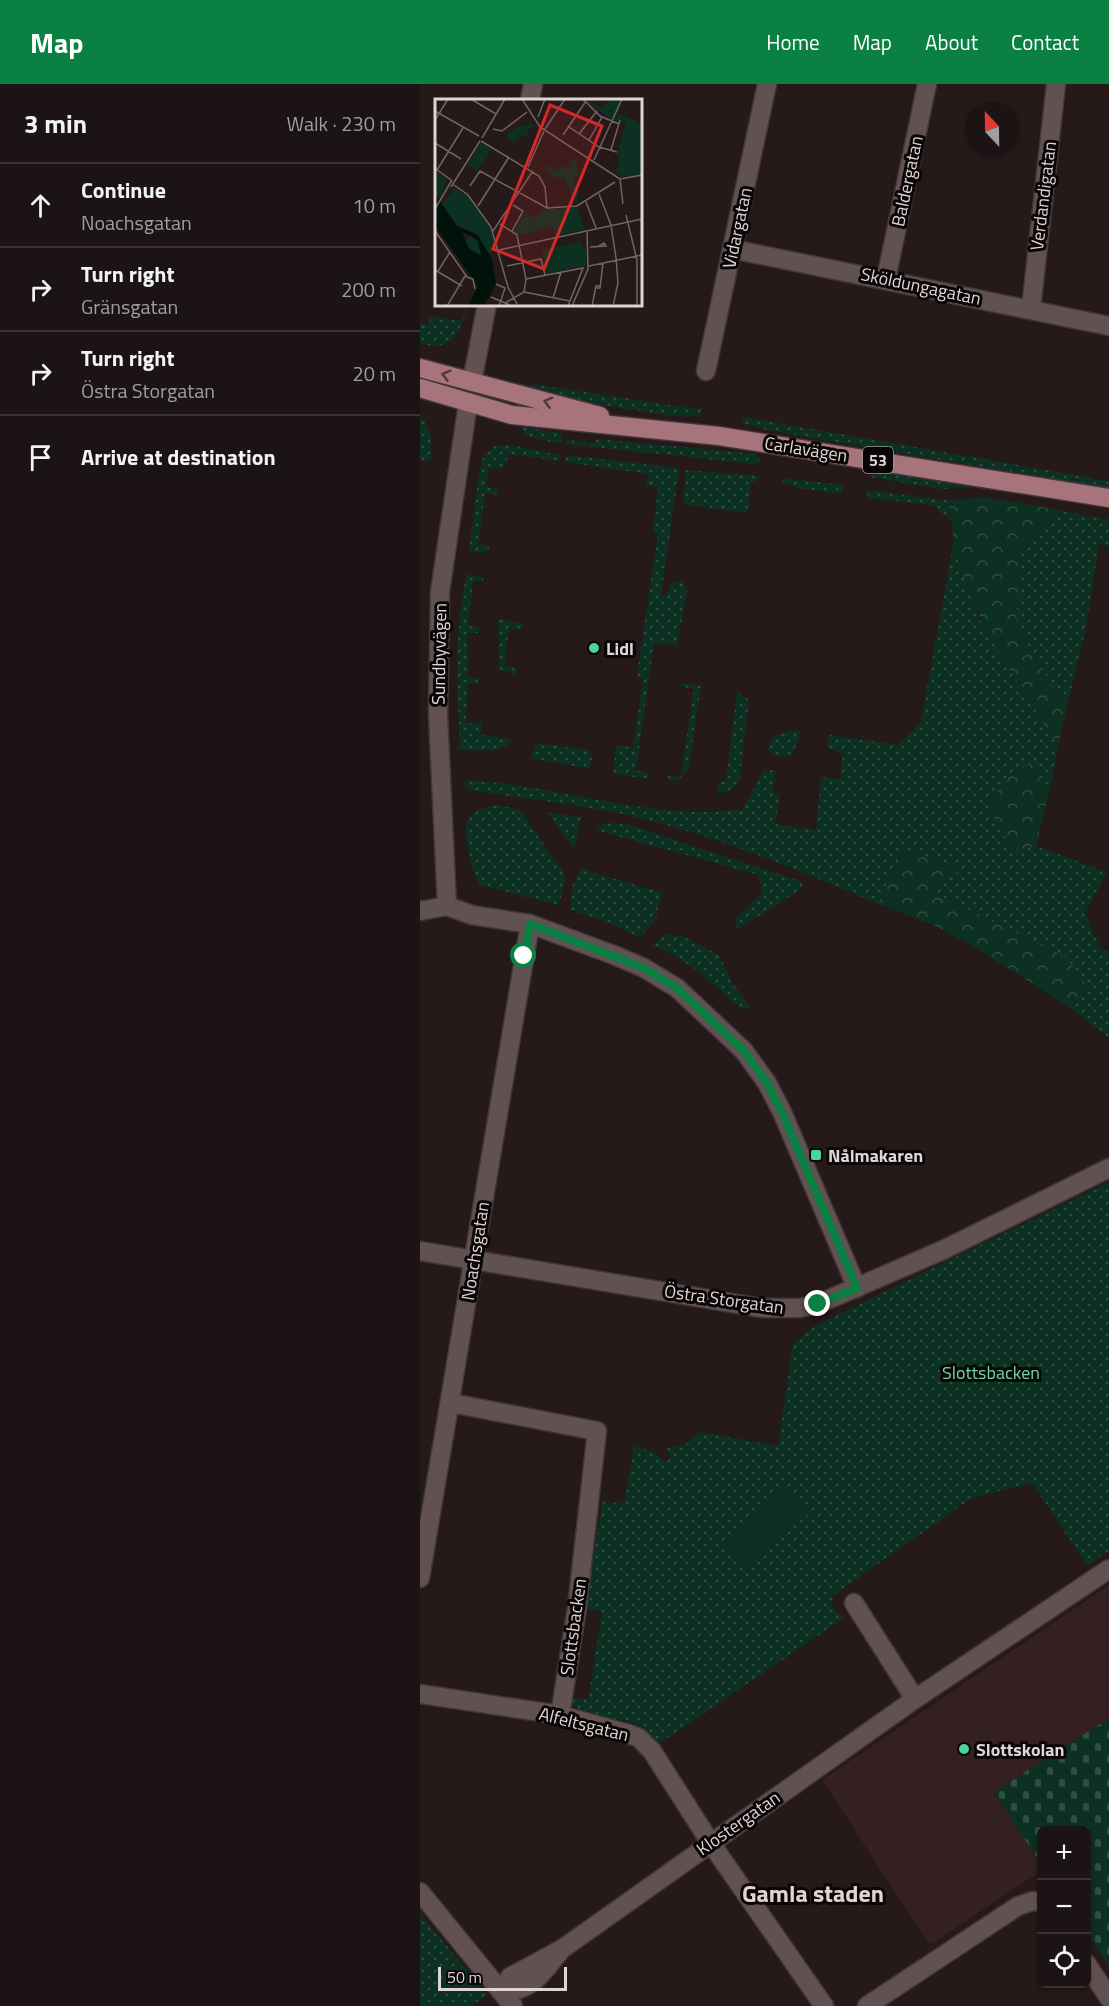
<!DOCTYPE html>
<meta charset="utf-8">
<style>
body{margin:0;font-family:"Titillium Web",sans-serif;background:#251c1d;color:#f1f3f6}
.controls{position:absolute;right:18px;bottom:18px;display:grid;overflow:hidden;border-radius:9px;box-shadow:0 2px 4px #0004}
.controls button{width:54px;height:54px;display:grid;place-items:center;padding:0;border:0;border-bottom:2px solid #3a3234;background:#1c1314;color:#f1f3f6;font:30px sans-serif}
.compass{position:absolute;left:545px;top:18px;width:54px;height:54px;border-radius:50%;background:#1c1314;box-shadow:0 2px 4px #0004;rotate:338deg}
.scale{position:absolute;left:18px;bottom:15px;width:129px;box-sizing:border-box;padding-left:6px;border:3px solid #dfd5d6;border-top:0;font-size:16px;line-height:21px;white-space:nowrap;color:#dfd5d6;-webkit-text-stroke:4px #0b0606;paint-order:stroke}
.stop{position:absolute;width:18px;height:18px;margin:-14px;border:4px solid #0b8043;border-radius:50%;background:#fff}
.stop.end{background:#0b8043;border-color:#fff;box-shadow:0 2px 6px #0008}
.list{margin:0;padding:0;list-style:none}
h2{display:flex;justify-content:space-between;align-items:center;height:78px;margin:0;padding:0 24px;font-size:26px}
h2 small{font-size:20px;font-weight:400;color:#a09ea0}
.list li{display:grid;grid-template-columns:39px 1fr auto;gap:18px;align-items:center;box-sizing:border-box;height:84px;padding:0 24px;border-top:2px solid #3a3234}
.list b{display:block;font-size:22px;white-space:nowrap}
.list p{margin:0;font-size:20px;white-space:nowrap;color:#a09ea0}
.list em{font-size:20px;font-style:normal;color:#a09ea0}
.icon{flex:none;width:33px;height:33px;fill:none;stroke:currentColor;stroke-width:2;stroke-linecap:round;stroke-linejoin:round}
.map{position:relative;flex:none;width:689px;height:1922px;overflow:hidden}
header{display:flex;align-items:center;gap:36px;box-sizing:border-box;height:84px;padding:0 30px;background:#0b8043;color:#fff}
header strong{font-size:28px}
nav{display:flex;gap:33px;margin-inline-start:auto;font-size:21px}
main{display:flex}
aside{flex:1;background:#1c1314}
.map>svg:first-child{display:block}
.built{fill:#342023}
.green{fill:url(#green-dots)}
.forest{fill:url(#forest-crowns)}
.cemetery{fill:url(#cemetery-stones)}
.pitch{fill:#0c3122}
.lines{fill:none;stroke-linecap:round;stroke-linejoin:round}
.street-casing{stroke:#413638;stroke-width:21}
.secondary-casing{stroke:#413638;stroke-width:21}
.primary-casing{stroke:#413638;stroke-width:21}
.street{stroke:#615153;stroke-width:18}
.secondary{stroke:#615153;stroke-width:18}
.primary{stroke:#a7747b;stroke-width:18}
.oneway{stroke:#51373b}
.route{stroke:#0b8043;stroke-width:8}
.poi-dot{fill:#48d49d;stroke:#0b0606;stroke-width:2}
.labels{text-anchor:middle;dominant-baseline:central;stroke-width:6;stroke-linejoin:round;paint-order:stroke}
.shield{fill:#0b0606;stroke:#9f9798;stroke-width:1.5}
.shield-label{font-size:16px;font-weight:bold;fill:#dfd5d6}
.street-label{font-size:18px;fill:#dfd5d6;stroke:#0b0606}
.poi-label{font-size:18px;font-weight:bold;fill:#dfd5d6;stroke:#0b0606;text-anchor:start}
.park-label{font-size:18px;fill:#6dd7a9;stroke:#0b0606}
.district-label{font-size:24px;font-weight:bold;fill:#e6d2d4;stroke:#0b0606}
.inset-road{fill:none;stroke:#706465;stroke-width:1.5}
.view{fill:#d62828;fill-opacity:0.15;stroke:#d62828;stroke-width:3}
.inset-edge{fill:none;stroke:#dfd5d6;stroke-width:3}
</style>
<header>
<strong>Map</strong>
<nav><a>Home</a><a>Map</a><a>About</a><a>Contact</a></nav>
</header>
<main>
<aside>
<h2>3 min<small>Walk · 230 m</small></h2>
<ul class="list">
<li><svg class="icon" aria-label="ahead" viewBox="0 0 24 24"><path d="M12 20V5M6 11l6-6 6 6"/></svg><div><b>Continue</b><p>Noachsgatan</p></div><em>10 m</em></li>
<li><svg class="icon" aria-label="right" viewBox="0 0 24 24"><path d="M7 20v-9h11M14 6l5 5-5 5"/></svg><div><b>Turn right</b><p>Gränsgatan</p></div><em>200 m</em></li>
<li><svg class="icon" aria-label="right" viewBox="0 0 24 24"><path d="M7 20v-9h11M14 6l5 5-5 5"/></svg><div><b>Turn right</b><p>Östra Storgatan</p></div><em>20 m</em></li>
<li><svg class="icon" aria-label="arrive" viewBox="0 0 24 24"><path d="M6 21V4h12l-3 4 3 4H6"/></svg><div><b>Arrive at destination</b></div></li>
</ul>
</aside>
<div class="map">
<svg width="689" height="1922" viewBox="0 0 689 1922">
<defs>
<pattern id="green-dots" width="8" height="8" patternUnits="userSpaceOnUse" patternTransform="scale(1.5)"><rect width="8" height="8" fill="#0c3122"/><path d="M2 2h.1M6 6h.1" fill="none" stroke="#2f4e41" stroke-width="1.8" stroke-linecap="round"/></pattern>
<pattern id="forest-crowns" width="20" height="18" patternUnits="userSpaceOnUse" patternTransform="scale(1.5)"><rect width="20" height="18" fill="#0c3122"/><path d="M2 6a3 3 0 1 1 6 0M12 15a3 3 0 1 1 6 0" fill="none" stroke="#2f4e41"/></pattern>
<pattern id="cemetery-stones" width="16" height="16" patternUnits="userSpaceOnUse" patternTransform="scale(1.5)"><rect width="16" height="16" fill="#0c3122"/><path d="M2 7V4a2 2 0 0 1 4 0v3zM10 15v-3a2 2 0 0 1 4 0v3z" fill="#2f4e41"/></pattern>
</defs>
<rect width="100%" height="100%" fill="#26191a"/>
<path class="built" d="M689,1501V1634L574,1708L621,1780V1787L510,1861L402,1696Z"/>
<g class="green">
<path d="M48,222C40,248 33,269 0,259V239L9,241L10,232L40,237Z"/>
<path d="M113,300L276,325L282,324L281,332H251L178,320L110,304Z"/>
<path d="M323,333L689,397V404L351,347L322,339Z"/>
<path d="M0,334L4,336L11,353V377L0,376Z"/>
<path d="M102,343L142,349L140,360L104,351Z"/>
<path d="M176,355L336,370L342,381L146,360L147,356L175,359Z"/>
<path d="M90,361L140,371V377L88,370L86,382L80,385L69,384L66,402L77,405V411L65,409L58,460L69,462V465L64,469L49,467L59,389L63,373L75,362Z"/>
<path d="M146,371L258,384L259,387L241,511H247L250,501L255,497L263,498L267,508L257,561L234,559L216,686L229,690L228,695L193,690L196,662L213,663L223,596L217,591L238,449H233L238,403L226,401L228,390L144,378Z"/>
<path d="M266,386L340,392L336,397L331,399L327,429L263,420Z"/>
<path d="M465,387L555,403L521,405L450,393Z"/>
<path d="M362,394L425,401L421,410L379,404L363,399Z"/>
<path d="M446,406L532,417L530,436L513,421L448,414Z"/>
<path d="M640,426L689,436V462L679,460L665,548L647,622L610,566L596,533L603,461L632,438Z"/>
<path d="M534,456L558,532L638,662L630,705L610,679L593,766L616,762L687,788L665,829L679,862L689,869V954L650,924L666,900L578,841L510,807L542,784L467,800L458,820C377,785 297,752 212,732C158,720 102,714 48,706L44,696C124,700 202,727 282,728C296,728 310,726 323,725L343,687L356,686L352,708L360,710L355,740L396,746L401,693L420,695L423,670L408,664L407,655L410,651L479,661L501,638Z"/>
<path d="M47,490L60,492L65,497H53L48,542L59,543V549H47L48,593L58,594V600H48L46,639L62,640L61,651L92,655C83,672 57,665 40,666C38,607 33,548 47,490Z"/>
<path d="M78,535L103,540L102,546L89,544L84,582L97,584L96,591L79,585Z"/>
<path d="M261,599L281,602L269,683L260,695L249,698L248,692L261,693L274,604L261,603Z"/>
<path d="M317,607L329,616L320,694C315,704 309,710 297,709L299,698H306Z"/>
<path d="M371,646L381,647L372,673L355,672L347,666L355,652Z"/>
<path d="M116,659L168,666L172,674L169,685L111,674Z"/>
<path d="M77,721L100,726L146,792L139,821L60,801C52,788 40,745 50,732C56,724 68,723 77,721Z"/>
<path d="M128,729L161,733L154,765Z"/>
<path d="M185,739L207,740L383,798L380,806L316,846V834L342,809L339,791L175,746Z"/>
<path d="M161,785L243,809L236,830L239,831L220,854L188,838L150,826L153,800Z"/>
<path d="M245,850L264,853L299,871L313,900L331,924L321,925C294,900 267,875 232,861Z"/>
<path d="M689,1098V1467L667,1482L612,1399L552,1414L412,1512L413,1525L424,1534L243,1657L237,1658C229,1647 220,1640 207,1637C188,1632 156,1636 150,1613L168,1616L182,1528L169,1525L165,1520L183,1417L204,1420L214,1362L234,1368L244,1377L252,1373L246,1364C261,1362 269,1361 279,1348L358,1362L373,1260L395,1242Z"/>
<path d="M0,1830L68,1911L51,1922H0Z"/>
</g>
<g class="forest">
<path d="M563,413L640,426L632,438L603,461L596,533L610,566L647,622L638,662C597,597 523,496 532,417Z"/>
<path d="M610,679L630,705L616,762L593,766L568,724L584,695Z"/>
<path d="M480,765L543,785L511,807L646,873L666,900L650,924L555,863L511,840L458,820Z"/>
</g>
<path class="cemetery" d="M689,1634V1883L667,1849L666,1746H622L621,1780L574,1708Z"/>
<path class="pitch" d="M366,1403L389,1429L328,1484L304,1459Z"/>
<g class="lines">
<defs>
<g id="street">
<path d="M110,16L113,0"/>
<path d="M312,165L689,242"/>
<path d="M466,195L507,0"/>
<path d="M611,225L636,0"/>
<path d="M286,287L347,0"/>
<path d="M52,298L67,220"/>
<path d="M27,822L18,630L20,508L48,319"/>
<path d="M0,827L27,822L52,831L110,840L194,871L224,884L257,904L324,967L347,999L362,1028L437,1204"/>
<path d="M0,1167L342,1224H380L398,1220L523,1166L689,1084"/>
<path d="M31,1319L177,1347L157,1524L140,1631"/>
<path d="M0,1494L110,840"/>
<path d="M434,1519L495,1615"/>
<path d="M0,1610L140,1631L209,1650L219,1654L232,1667L290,1758L404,1922"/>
<path d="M666,1879L689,1914"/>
<path d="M447,1922L598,1822L613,1817L622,1818"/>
</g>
<g id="secondary">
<path d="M0,1808L93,1922"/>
<path d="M142,1865C123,1887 114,1907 82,1908L90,1893L142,1865L495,1615L689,1485"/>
</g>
<g id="primary">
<path d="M0,284L180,332"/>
<path d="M0,304L92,331L299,352L689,414"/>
</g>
</defs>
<use href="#street" class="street-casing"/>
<use href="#secondary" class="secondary-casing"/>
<use href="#primary" class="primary-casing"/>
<use href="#street" class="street"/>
<use href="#secondary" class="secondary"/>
<use href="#primary" class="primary"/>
</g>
<defs><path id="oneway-chevron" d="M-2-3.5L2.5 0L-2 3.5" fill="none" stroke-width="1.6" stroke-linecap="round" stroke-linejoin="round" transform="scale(1.5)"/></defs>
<g class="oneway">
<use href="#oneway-chevron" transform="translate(26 291) rotate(-165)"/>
<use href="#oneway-chevron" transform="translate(128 318) rotate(-166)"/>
</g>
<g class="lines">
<path class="route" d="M104,872L110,840L224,884L257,904L324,967L347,999L362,1028L437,1204L398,1220"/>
</g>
<g class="poi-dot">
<circle cx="174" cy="564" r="6"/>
<rect x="390" y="1065" width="12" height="12" rx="3"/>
<circle cx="544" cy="1665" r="6"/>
</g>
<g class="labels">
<rect class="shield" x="443" y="363" width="30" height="26" rx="4.5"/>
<g class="shield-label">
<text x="458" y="376">53</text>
</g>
<g class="street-label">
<text transform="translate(487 97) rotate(-78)">Baldergatan</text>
<text transform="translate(623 112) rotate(-83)">Verdandigatan</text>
<text transform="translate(317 144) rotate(-78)">Vidargatan</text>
<text transform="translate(501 202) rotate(12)">Sköldungagatan</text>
<text transform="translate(386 365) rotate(9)">Carlavägen</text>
<text transform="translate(19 570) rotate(-89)">Sundbyvägen</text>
<text transform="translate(55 1167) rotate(-81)">Noachsgatan</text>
<text transform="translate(304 1215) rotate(8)">Östra Storgatan</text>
<text transform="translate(153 1543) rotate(-82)">Slottsbacken</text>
<text transform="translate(164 1640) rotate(14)">Alfeltsgatan</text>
<text transform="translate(318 1739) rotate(-35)">Klostergatan</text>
</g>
<g class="poi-label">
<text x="186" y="564">Lidl</text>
<text x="408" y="1071">Nålmakaren</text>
<text x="556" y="1665">Slottskolan</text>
</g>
<g class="park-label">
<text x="571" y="1288">Slottsbacken</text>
</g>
<g class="district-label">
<text x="393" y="1809">Gamla staden</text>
</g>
</g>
<g transform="translate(15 15)">
<rect width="207" height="207" fill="#26191a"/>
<path d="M149,0L167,8L176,0L186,2L182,16L175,20ZM184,15L207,25V75L187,78L180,71L184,67L183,53L191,23L178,21ZM46,44L57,51L42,72L32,66ZM141,56L143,75L137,81L143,86L142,106L128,78L125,81L120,77L113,79L117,75L98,59L115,69L121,68L122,74L126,67L134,69ZM0,71L12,81L2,103L0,95ZM16,89H19L32,97L53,125L63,151L51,154L43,136L22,127L6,107L19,90ZM142,108L150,130L120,137L119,129L114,128L84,137L78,133L90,114L101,118L107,111ZM33,134L44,144L46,156L38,154L29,142L34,139Z" fill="#0c3122"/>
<path d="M97,24L98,28L91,31L97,40L90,36L81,39L79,45L71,37L82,28Z" fill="#0c3122"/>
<path d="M146,143L148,150H152L151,166L112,175L107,151Z" fill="#0c3122"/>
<path d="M0,95L22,127L43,136L57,161L61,185L49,207H33L43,187L0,127ZM27,133L42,140L46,156L34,150Z" fill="#001209" fill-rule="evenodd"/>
<path class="inset-road" d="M36,0L61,15M87,0L105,28L185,80L188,105M148,0L165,17L184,25M0,12L44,37M103,18L110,0M0,21L13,0M134,28L164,48L182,53M58,30L67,32L92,13M110,30L130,0M144,35L162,12M128,36L151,2M47,39L70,0M154,41L167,18M46,42L104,77L110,88L112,109M0,44L26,60M176,51L185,21M159,61L187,0M93,68L109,32M1,70L16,81M2,71L28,29M185,80L207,76M19,86L33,96L56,128L73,188L83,207M35,87L45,72L112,109L142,107L180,83M16,88L45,42M164,95L176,126L181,159L183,184L178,207M151,103L161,129M43,107L74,58M0,110L17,81M191,116L202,161V207M65,125L82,136L91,180L89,193L70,204M0,132L32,178L38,180L40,190M58,132L98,72M77,132L88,112L78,106M155,148L171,147L169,144L164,147M64,151L207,120M72,167L106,160L110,176M154,167L207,156M0,171L27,187M3,172L15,153M91,180L148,169L133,207M61,185L70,189L64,207M161,189H165L168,164M89,193L135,202M56,198L77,207M118,199L126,173M12,207L30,177M137,207L153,170L152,131M157,207L161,187H166"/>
<path class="view" d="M115,6L167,27L109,170L58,150Z"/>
<rect width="207" height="207" class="inset-edge"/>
</g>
</svg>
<div class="controls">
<button>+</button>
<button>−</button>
<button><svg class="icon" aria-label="locate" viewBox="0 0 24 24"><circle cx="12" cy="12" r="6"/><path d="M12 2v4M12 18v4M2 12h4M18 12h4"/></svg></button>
</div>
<svg class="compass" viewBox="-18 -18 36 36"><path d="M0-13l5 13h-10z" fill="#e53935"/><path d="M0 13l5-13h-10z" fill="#a09ea0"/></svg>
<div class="scale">50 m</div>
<div class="stop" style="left:104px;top:872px"></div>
<div class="stop end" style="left:398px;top:1220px"></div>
</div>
</main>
